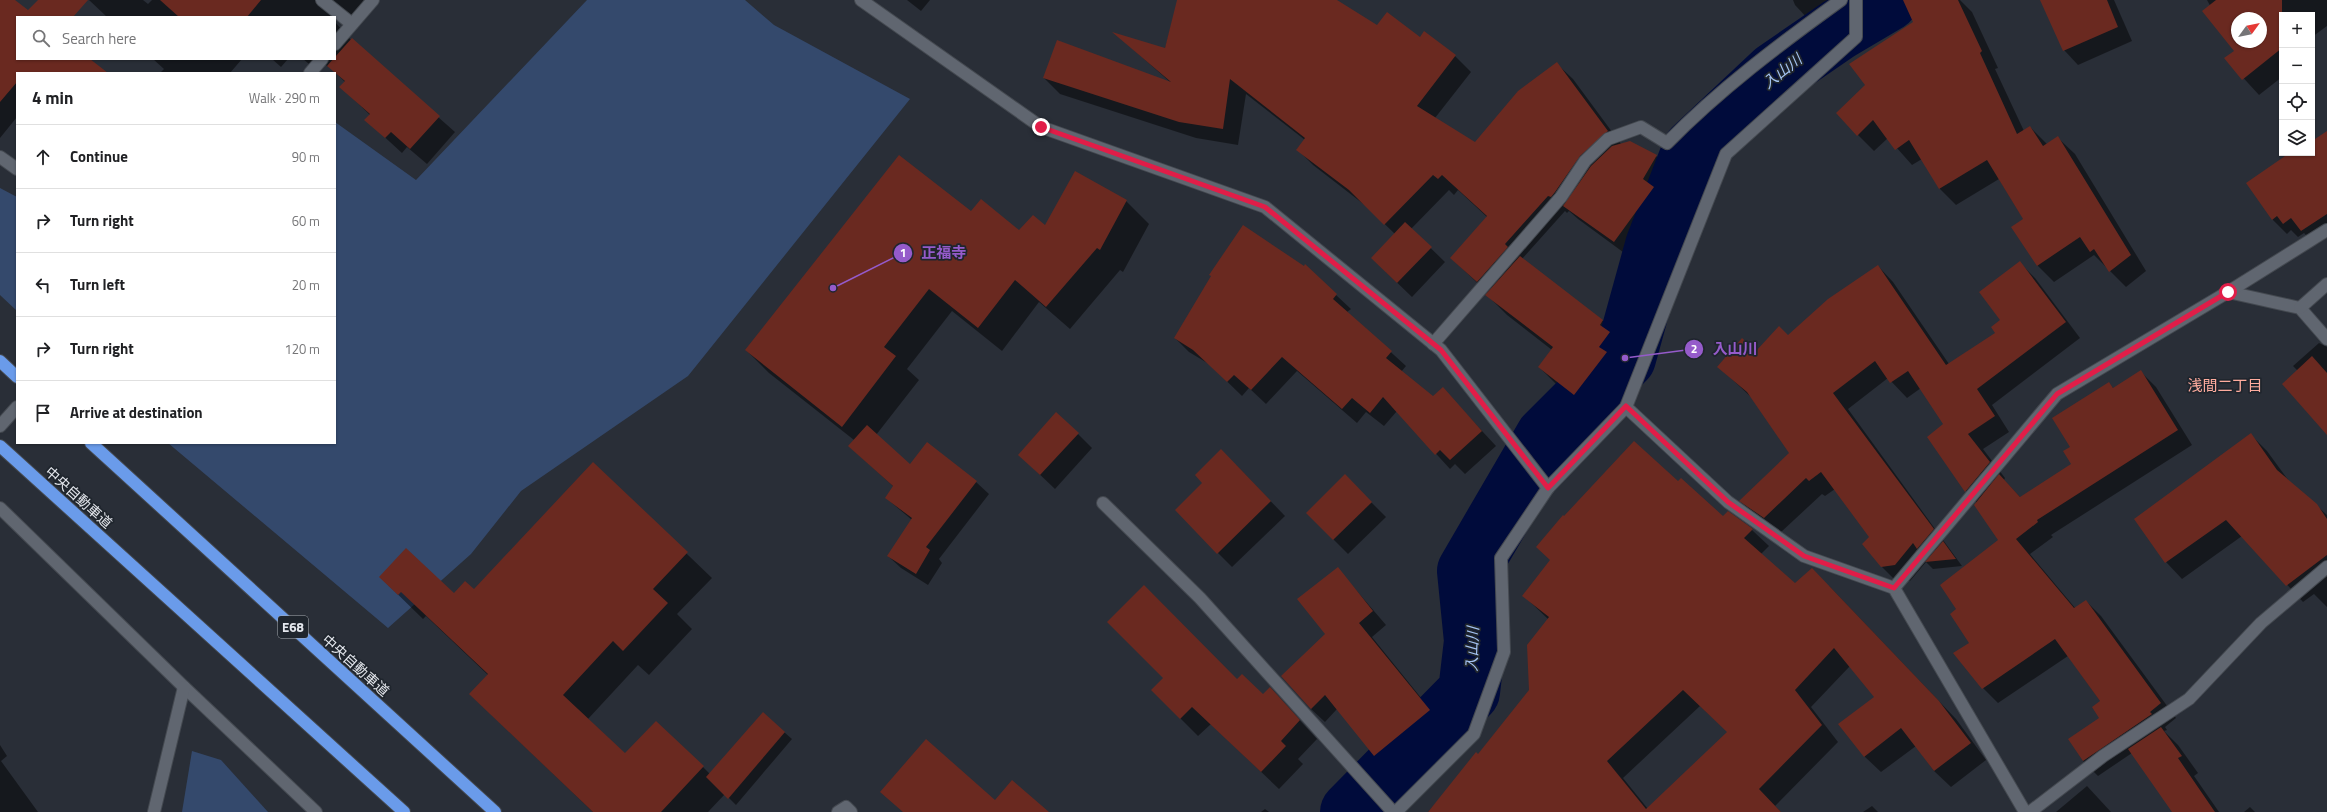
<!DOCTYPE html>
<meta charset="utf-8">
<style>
body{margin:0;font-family:"Titillium Web","Noto Sans JP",sans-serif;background:#f6f6f6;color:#202124}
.controls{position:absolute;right:12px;top:12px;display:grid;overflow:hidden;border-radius:0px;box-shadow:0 1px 3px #0004}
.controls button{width:36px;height:36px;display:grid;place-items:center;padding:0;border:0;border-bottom:1px solid #e0e0e0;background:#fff;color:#202124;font:20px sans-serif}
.compass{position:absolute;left:2231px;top:12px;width:36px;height:36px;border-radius:50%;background:#fff;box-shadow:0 1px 3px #0004;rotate:57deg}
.stop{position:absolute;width:12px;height:12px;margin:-9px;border:3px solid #e11d48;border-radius:50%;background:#fff}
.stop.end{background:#e11d48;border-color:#fff;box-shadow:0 1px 4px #0008}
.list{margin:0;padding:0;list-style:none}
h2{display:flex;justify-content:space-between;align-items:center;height:52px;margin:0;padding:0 16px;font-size:17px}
h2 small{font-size:13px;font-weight:400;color:#757577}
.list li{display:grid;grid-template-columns:26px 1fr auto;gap:12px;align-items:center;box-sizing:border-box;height:64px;padding:0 16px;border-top:1px solid #e0e0e0}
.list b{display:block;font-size:15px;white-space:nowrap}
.list em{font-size:13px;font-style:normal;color:#757577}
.icon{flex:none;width:22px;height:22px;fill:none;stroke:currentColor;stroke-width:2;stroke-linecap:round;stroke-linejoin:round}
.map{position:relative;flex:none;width:2327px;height:812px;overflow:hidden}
.search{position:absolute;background:#fff;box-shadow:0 1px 3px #0004;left:16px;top:16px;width:320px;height:44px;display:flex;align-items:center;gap:10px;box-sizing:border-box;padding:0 14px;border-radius:0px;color:#757577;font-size:15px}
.panel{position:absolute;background:#fff;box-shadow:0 1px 3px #0004;left:16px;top:72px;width:320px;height:372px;border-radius:0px}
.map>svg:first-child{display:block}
.green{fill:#34496c}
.shadow{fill:#0007;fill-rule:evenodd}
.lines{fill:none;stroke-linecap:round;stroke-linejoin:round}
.river{stroke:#000b3b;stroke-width:62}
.building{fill:#6a2920;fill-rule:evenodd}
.minor-casing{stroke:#444950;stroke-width:14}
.motorway-casing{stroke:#444950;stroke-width:14}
.minor{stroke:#606670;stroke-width:12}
.motorway{stroke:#6a9bea;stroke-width:12}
.route{stroke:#e11d48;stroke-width:5}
.labels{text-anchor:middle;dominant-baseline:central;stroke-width:3.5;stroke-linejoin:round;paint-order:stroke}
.shield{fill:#1f252d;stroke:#a9adb3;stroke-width:1}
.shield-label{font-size:13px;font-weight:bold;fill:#e4e7ed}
.street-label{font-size:14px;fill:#e4e7ed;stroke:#1f252d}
.water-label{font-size:15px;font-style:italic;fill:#a4c2f2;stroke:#1f252d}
.neighbourhood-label{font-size:15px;fill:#ffac9e;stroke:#1f252d}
.leader{fill:none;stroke:#955bca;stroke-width:1.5}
.callout-dot{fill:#955bca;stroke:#1f252d;stroke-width:1.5}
.mark-label{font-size:12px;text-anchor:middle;font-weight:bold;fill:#fff}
.callout-label{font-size:15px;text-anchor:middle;font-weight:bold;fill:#955bca;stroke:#1f252d;stroke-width:3.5;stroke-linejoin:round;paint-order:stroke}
</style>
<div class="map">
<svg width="2327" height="812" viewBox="0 0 2327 812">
<rect width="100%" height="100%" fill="#292e37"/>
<g class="green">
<path d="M587,0H745L774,25L910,99L688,376L521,491L471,554L388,628L168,443H335V122L416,180Z"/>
<path d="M0,188L17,197V311L0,295Z"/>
<path d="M192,751L221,760L268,812H182Z"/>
</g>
<g class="shadow">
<path d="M0,0H14L35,17H17V59H89L107,73H17V117L0,138Z"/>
<path d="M89,0H143L148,4L152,0H379L359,22L332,12L331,17H107Z"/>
<path d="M907,0H930L921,11Z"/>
<path d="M1178,0H1335L1377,27L1420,39L1455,56L1471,72L1435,118L1475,143L1557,64L1573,79L1621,144L1656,156L1669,169L1657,192L1666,201L1627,255L1578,219L1569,211L1567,213L1565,211L1522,259L1603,321L1623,341L1621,344L1630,354L1620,367L1626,373L1595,415L1559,387L1539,367L1552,350L1507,315L1487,295L1488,293L1451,258L1487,217L1458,190L1454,195L1449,190L1411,229L1445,262L1412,297L1386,272L1395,234L1366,206L1313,165L1297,149L1305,140L1246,94L1238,145L1196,138L1060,94L1044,78L1170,82L1116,34L1165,49Z"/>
<path d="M1793,0H1847L1849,6L1809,20L1795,5Z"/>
<path d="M1946,0H1960L1972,12L1998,68L1995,69L2024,131L2030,127L2047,144L2058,138L2075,154L2146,271L2126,287L2094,255L2054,282L2037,265L2024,220L1999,179L1956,205L1939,188L1922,159L1912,165L1888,138L1874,151L1858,135L1866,86Z"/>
<path d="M2042,0H2114L2132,41L2078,65L2064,50Z"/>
<path d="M2207,0H2327V26L2312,37V15H2282V77L2259,95L2226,59L2235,51ZM2237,18H2261V42H2237Z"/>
<path d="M335,22L350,39L455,132L427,164L407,147L402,153L366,120L370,115L341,87L345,82L333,70L320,61L314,68L303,59H335Z"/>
<path d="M153,59H242L230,73H160L164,69Z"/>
<path d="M272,59H288L281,67Z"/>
<path d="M2327,132V238L2316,245L2304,233L2298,237L2291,230L2287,234L2272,219L2290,157L2297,153H2312V143Z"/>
<path d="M1075,172L1126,201L1149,224L1123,272L1120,270L1070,329L1039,302L1002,351L952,311L907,369L919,380L876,435L910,466L927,444L976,482L989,494L939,559L942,563L928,585L901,568L888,556L912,520L886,498L894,487L849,446L854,440L769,373L746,350L971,213L1020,232L1045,227Z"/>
<path d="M2020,263L2035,278L2080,338L1992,405L2009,432L1983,449L2005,478L2004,480L2021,498L2073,465L2072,447L2109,383L2114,389L2141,372L2156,387L2192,445L2051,535L2053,537L2030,554L2076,609L2086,601L2101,616L2176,718L2165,727L2167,730L2164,731L2178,745L2198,773L2194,776L2219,812H2173L2132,753L2098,776L2083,761L2101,718V702L2068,656L1998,703L1983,688L1970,643L1957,610L1999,541L1977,503L1966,491L1929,437L1945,425L1921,388L1907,398L1888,378L1848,409L1962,566L1933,569L1926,562L1910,581L1897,582L1881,566L1871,537L1835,489L1825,496L1822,494L1780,533L1756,516L1740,501L1790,453L1752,398L1719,367L1788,336L1878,266L1893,282L1949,364L1997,333Z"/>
<path d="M1336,295L1351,309L1347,312L1406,366L1401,372L1433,398L1443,389L1496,446L1465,474L1455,464L1450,469L1397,411L1384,426L1366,412L1357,423L1297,371L1266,404L1249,388L1242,396L1209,364L1189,352L1175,338Z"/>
<path d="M2319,343L2327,347V434L2298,371L2293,366Z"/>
<path d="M1078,434L1092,448L1055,489L1034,469Z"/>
<path d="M2251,435L2267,451L2289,481L2327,515V607L2314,594L2303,602L2242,536L2182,579L2166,562Z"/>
<path d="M593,464L712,578L677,614L692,629L649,675L638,665L588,719L625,754L703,767L710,774L784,732L792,739L736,805L725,794L708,812H593L470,694L488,675L426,616L423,619L380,577L454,594L474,590Z"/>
<path d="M1236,465L1285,516L1232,567L1218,553L1203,483Z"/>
<path d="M1345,476L1386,517L1348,554L1307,513Z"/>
<path d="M1678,483L1723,517L1752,530L1769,546L1761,554L1795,585L1829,586L1956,719L1986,760L1951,787L1934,771L1916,746L1881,772L1864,756L1875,697L1850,666L1811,707L1838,742L1775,806L1781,812H1428L1478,755L1530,690L1549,620L1524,596ZM1700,706L1728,732L1648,809L1623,778Z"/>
<path d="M1338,569L1386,625L1372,637L1443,725L1389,769L1337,709L1325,722L1311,709Z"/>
<path d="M1164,678L1237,681L1263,695L1270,688L1317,739L1298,759L1303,764L1279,789L1211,724L1198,736L1152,690Z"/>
<path d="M0,745L7,756L1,761L38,812H0Z"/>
<path d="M2087,786L2111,812H2056Z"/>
<path d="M1872,806L1878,812H1863Z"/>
<path d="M2250,807L2255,812H2244Z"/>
<path d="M1265,809L1269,812H1261Z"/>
</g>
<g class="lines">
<path class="river" d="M1351,812L1469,692L1475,641L1468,571L1546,437L1625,358L1656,246L1693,150L1775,73L1839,29L1888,0"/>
</g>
<g class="building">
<path d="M0,0H15L28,10L38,0H88L73,17H17V59H90L108,73H17V82L0,102Z"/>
<path d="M160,0H261L247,17H179Z"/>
<path d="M1177,0H1337L1377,25L1387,12L1420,37L1424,31L1456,55L1417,106L1475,142L1518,91L1557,62L1608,131L1580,156L1555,192L1551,197L1548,196L1505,244L1508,247L1477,282L1450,258L1487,216L1442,175L1438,179L1433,175L1384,225L1349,190L1296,150L1305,138L1230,79L1223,129L1179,122L1043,78L1057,40L1171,82L1112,32L1165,48Z"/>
<path d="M1903,0H1958L1982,51L1980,53L2017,134L2030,126L2043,146L2058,136L2131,255L2109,272L2094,249L2090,252L2080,237L2037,266L2011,227L2023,219L1987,160L1939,189L1909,140L1895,150L1873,120L1857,136L1836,113L1865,85L1849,64L1913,22Z"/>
<path d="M2040,0H2107L2118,27L2063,51Z"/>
<path d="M2216,0H2282V48L2242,80L2224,58L2234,51L2202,11ZM2237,18H2261V42H2237Z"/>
<path d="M352,38L440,116L410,149L391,132L385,138L364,120L370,114L339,87L345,81L327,66Z"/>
<path d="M2327,131V214L2301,231L2291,218L2283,224L2277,216L2272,220L2246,183L2288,154L2290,156L2295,153H2312V141Z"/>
<path d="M1630,141L1657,155L1643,179L1654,187L1614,242L1563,206L1591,166L1612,146Z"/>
<path d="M899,155L971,211L981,199L1019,230L1033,215L1045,225L1075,171L1127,200L1100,250L1097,248L1046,307L1015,280L978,328L929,289L884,347L896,356L842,427L745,350Z"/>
<path d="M1405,222L1432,247L1397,283L1371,258Z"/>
<path d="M1243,225L1304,266L1305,264L1337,294L1333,299L1392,351L1386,358L1433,396L1443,387L1482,431L1450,460L1440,450L1435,455L1383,397L1370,413L1352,398L1342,409L1282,357L1251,390L1234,375L1227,382L1193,350L1174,338L1211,276L1209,275Z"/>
<path d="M1520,256L1603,320L1600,325L1610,332L1599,347L1607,352L1574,395L1538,367L1553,347L1485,295Z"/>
<path d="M2020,261L2066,322L1977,389L1995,416L1968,434L1990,462L1965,492L1927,437L1943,424L1908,371L1890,383L1875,361L1833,393L1934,529L1917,549L1913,543L1895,565L1881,567L1862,544L1869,537L1821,472L1809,481L1806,478L1764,518L1739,501L1789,453L1747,392L1717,367L1742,338L1756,351L1779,326L1788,335L1828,299L1878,265L1946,365L1995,333L1991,327L2000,320L1979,292Z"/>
<path d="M2312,356L2327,373V435L2282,384Z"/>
<path d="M2141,370L2178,430L2037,520L2038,522L2016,539L2074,608L2086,600L2161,703L2150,712L2152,714L2083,761L2068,739L2099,718L2092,707L2100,701L2055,639L1982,689L1953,653L1969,643L1950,614L1956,609L1940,585L1998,540L1974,505L1999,474L2020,497L2071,464L2063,451L2070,447L2052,418L2109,382L2113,388Z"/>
<path d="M1056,412L1079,433L1040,475L1018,455Z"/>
<path d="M867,425L910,464L927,442L977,481L926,547L930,550L916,574L887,556L912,518L885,498L893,486L848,446Z"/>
<path d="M2251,433L2277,470L2317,504L2327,519V555L2286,586L2226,520L2165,563L2134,519Z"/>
<path d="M1634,441L1678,481L1681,478L1723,516L1728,511L1753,529L1744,538L1795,583L1812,568L1939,701L1971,743L1934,771L1901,728L1864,757L1838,724L1874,697L1834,648L1795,690L1822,725L1759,789L1781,812H1428L1476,752L1478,754L1529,690L1527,645L1549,617L1522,596L1550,560L1536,547L1563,515L1564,516ZM1683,690L1727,732L1646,809L1607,761Z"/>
<path d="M1221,449L1271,501L1217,554L1175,510L1202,483L1195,475Z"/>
<path d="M593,462L688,552L653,589L668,603L623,651L613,641L563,695L625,753L656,721L704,766L661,812H593L469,694L488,674L401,592L398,595L379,577L406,548L454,593L465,581L474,589Z"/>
<path d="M1345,474L1372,502L1333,540L1306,513Z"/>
<path d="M1943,541L1956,559L1925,562Z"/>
<path d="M1338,567L1373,611L1359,623L1430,710L1374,756L1325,695L1311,709L1281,676L1325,634L1297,599Z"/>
<path d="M1144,585L1237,679L1242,674L1263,694L1270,687L1300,720L1281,741L1286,746L1261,772L1192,707L1180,719L1151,690L1163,678L1107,622Z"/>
<path d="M763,712L785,732L728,799L706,777Z"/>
<path d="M2161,727L2182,756L2178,758L2215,812H2172L2128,749Z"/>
<path d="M926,739L995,800L1012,780L1049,812H903L880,792Z"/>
</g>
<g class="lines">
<defs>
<g id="minor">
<path d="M322,0L352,24"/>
<path d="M861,0L1041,127L1265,207L1441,350L1548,488"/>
<path d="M335,44L373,0"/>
<path d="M310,73L322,59"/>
<path d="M0,157L17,169"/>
<path d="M2228,292L2300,308L2327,339"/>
<path d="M2300,308L2327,284"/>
<path d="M1433,344L1561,197L1585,161L1608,139L1641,127L1667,143C1720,89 1780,44 1841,0"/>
<path d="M1626,407L1728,502L1804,556L1894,588L2025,812"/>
<path d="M0,426L17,407"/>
<path d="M1103,503L1200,598L1393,812"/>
<path d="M0,508L184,687L316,812"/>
<path d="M1894,588L2057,394L2228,292L2327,230"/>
<path d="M154,812L184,687"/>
<path d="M838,812L846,807L851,812"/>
<path d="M1396,812L1474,734L1504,652L1501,558L1548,488L1626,407L1726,154L1856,37V0"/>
<path d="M2030,812L2103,756L2189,699L2261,623L2327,567"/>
</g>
<g id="motorway">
<path d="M0,361L17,377"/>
<path d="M91,443L495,812"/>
<path d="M0,446L404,812"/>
</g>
</defs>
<use href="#minor" class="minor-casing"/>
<use href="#motorway" class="motorway-casing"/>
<use href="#minor" class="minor"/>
<use href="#motorway" class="motorway"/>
</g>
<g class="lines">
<path class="route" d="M1041,127L1265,207L1441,350L1548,488L1626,406L1728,502L1804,556L1894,588L2057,394L2228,292"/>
</g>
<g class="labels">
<rect class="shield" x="278" y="616" width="30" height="22" rx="3"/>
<g class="shield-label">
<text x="293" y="627">E68</text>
</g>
<g class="street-label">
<text transform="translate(79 497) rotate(42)">中央自動車道</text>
<text transform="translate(356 665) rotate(42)">中央自動車道</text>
</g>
<g class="water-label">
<text transform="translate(1782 71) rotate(-38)">入山川</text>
<text transform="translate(1472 649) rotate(-88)">入山川</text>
</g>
<g class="neighbourhood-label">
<text x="2225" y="385">浅間二丁目</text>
</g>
</g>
<path class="leader" d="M833 288L903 253M1625 358L1694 349"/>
<g class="callout-dot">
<circle cx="833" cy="288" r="4"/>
<circle cx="1625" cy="358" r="4"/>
<circle cx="903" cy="253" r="10"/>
<circle cx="1694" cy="349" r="10"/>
</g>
<g class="mark-label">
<text x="903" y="257">1</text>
<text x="1694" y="353">2</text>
</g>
<g class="callout-label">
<text x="944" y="258">正福寺</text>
<text x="1735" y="354">入山川</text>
</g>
</svg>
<div class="controls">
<button>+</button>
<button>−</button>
<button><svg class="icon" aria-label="locate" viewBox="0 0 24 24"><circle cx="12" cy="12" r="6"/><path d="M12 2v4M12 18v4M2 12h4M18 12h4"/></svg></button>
<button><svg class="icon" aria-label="layers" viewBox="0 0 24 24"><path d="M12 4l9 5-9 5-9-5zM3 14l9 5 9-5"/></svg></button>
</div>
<svg class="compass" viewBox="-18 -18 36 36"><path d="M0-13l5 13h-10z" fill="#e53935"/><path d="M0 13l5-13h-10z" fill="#757577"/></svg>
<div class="stop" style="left:2228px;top:292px"></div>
<div class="stop end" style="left:1041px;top:127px"></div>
<div class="search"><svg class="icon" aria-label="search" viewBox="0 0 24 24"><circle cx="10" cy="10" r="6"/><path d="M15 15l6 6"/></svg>Search here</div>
<section class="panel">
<h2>4 min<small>Walk · 290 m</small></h2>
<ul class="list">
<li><svg class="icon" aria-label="ahead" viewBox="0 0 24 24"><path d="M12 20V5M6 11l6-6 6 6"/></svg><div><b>Continue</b></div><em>90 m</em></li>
<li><svg class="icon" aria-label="right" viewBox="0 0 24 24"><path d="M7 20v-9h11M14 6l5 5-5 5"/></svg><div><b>Turn right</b></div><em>60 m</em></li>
<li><svg class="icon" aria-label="left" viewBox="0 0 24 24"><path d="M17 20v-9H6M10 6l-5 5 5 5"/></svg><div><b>Turn left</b></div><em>20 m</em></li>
<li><svg class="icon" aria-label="right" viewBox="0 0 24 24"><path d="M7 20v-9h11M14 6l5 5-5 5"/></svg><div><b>Turn right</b></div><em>120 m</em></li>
<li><svg class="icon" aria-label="arrive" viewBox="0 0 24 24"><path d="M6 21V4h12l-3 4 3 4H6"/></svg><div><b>Arrive at destination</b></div></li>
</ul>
</section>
</div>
